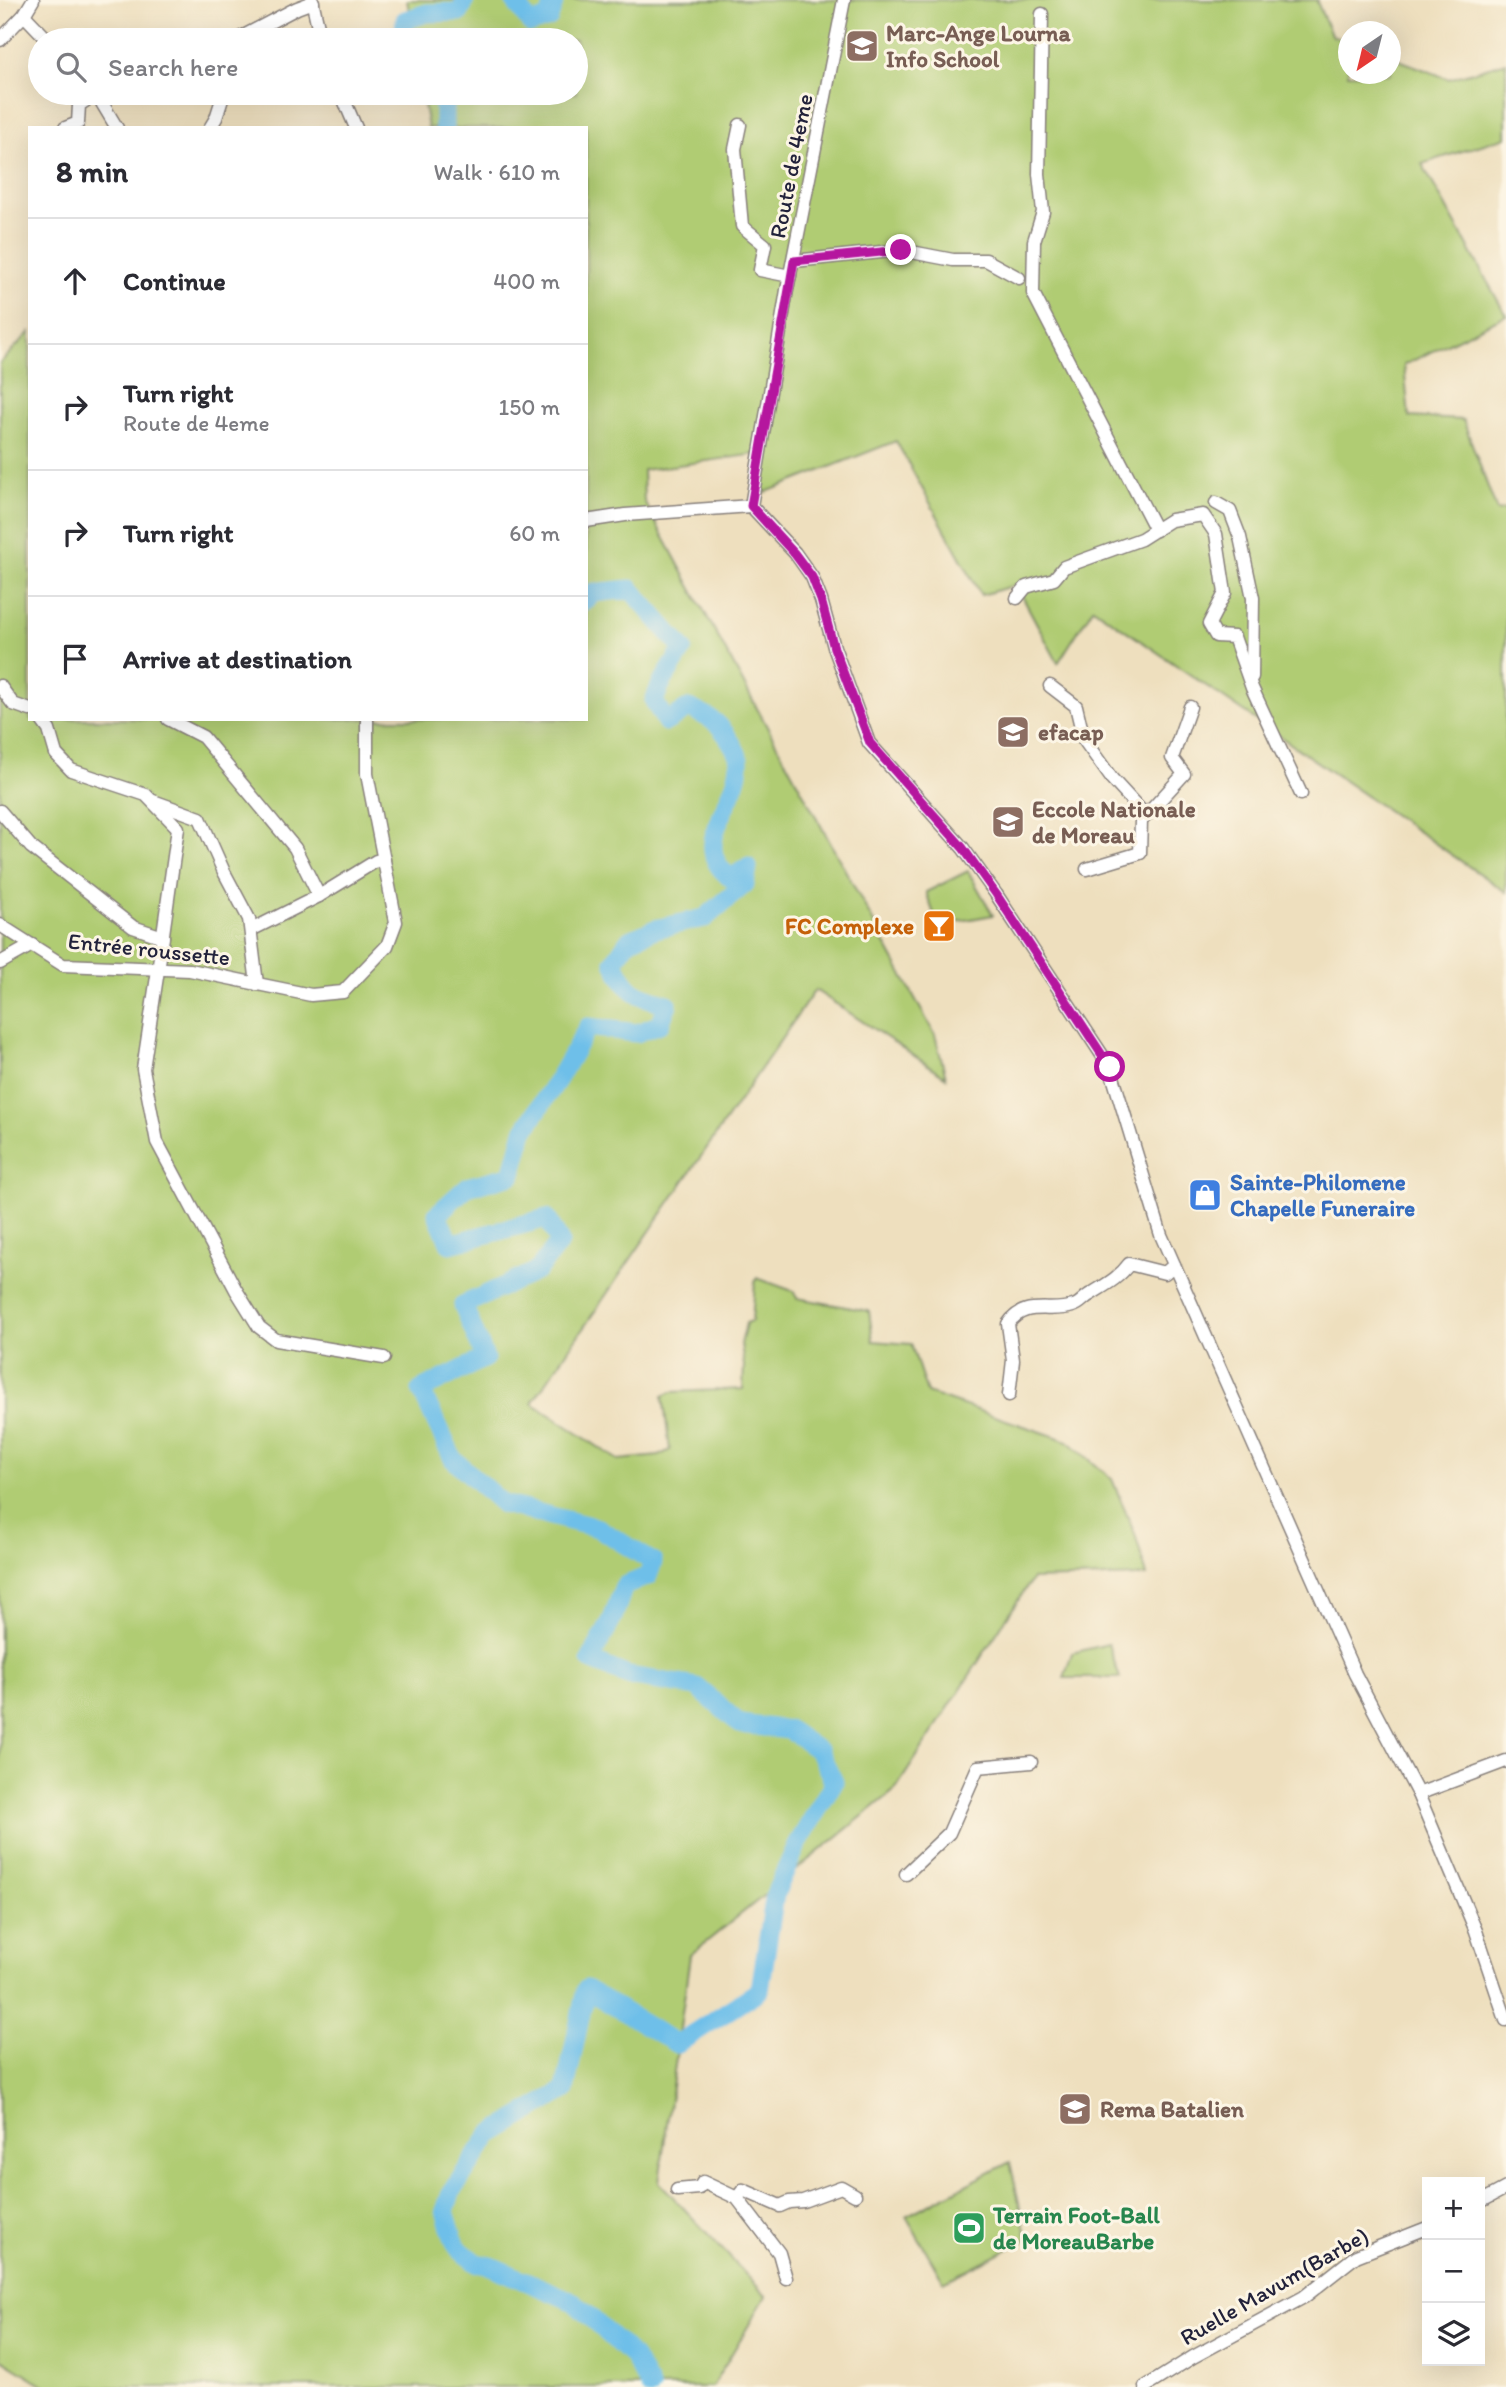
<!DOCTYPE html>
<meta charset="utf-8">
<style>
body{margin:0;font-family:Itim,sans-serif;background:#f7f7f7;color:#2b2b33}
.controls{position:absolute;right:21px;bottom:21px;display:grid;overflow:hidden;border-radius:0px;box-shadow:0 7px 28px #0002}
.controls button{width:63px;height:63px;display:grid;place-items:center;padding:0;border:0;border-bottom:2px solid #e1e1e2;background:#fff;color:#2b2b33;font:35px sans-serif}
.compass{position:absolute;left:1338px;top:21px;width:63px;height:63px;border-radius:50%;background:#fff;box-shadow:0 7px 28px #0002;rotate:215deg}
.stop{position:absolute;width:21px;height:21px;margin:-16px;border:5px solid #b5179e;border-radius:50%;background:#fff}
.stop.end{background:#b5179e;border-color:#fff;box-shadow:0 2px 7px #0008}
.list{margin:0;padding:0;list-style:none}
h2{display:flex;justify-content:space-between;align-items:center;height:91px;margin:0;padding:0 28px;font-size:30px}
h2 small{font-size:23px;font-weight:400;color:#7c7c81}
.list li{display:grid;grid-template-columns:46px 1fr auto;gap:21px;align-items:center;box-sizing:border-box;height:126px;padding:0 28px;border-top:2px solid #e1e1e2}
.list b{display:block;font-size:26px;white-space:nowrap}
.list p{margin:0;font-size:23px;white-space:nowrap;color:#7c7c81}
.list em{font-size:23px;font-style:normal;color:#7c7c81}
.icon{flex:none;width:38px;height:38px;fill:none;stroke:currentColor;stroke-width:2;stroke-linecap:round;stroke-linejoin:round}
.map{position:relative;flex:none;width:1506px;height:2387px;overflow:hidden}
.search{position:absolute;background:#fff;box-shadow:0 7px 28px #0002;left:28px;top:28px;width:560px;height:77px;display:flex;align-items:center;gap:18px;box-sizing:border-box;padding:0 24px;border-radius:38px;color:#7c7c81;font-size:26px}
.panel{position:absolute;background:#fff;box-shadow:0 7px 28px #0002;left:28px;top:126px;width:560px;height:595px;border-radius:0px}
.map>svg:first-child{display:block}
.green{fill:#b0cc73;stroke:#697757;stroke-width:2}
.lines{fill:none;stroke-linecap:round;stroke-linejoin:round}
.river{stroke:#6ebfe9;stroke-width:19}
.minor-casing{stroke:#88807c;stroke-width:15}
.minor{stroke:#fff;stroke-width:12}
.route{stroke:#b5179e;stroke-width:9}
.labels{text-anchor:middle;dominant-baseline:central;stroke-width:6;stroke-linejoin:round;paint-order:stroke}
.education-label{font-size:23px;font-weight:bold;fill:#785e54;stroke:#fcf5e5;text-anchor:start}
.street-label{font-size:23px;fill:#22223b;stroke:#fcf5e5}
.food-label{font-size:23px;font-weight:bold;fill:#c56008;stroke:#fcf5e5;text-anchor:end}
.shop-label{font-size:23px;font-weight:bold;fill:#366cbe;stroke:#fcf5e5;text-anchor:start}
.leisure-label{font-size:23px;font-weight:bold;fill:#27864d;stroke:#fcf5e5;text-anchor:start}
</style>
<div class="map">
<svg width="1506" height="2387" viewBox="0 0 1506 2387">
<rect width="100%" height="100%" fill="#fcf5e5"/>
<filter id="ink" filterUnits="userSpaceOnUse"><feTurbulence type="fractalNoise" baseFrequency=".0143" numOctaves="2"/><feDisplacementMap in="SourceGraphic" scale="14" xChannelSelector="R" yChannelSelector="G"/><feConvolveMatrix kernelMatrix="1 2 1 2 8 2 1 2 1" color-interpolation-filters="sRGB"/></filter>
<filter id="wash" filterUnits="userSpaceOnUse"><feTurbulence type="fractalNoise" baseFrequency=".00686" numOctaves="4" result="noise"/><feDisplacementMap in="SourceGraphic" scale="28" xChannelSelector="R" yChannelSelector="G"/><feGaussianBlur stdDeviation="1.57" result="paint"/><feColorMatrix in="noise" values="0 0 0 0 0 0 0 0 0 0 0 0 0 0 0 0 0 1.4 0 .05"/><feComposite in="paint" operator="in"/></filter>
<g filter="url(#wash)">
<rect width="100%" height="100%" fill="#eedfbe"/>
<g class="green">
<path d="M407,0H1318L1317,2L1331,35L1348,42V74H1390L1391,57L1449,79L1506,62V137L1422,164L1506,315L1404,365L1409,417L1463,420L1497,511L1506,509V892L1093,608L1058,663L1016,585L981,595L896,441L764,493L756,454L643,470L644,501L935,1035L946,1077L815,990L532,1403L618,1460L659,1456L670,1450L663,1396L672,1392L743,1389L744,1365L741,1344L746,1323L752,1321L755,1282L757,1278L793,1291L797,1298L869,1311L873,1341L911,1344L927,1393L1068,1441L1112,1479L1135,1534L1147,1576L1032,1579L895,1790L690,1955L659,2182L766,2296L712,2387H47L0,2358V363L30,332V719H586V128H428L422,93H576V40H414Z"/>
<path d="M968,871L993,915L938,925L926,892Z"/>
<path d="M1108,1644L1120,1678H1064L1072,1653Z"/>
<path d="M1010,2162L1027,2239L944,2282L906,2216Z"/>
</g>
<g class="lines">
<g class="river">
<path d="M514,0L531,24L549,18L555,0"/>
<path d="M403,40L405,20L427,13L460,12L465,0"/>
<path d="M436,93L444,101V128"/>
<path d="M586,601L592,593L631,589L683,649L660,686L654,701L666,722L689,708C699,713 714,719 721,728C727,735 738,752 739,760C741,801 685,845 731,878L748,867L745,884L705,918L655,929L628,941L614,962C628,994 636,995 668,1004L660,1024L637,1033L588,1027L558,1079L524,1131L512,1175L467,1187L437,1214L450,1244L547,1218L560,1242L537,1271L463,1305L485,1358L421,1390L453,1459L503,1504L598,1528L653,1562L648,1576L624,1586L612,1620L590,1660L628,1676L697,1687L740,1724L789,1730L819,1751L834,1782L798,1843L775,1894L760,1990L677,2044L586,1989L565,2090L490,2135L451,2193L445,2211L454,2240L460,2250L476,2263L491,2266L574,2302L633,2357L650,2387"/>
</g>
</g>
</g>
<g filter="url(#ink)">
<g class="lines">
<defs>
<g id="minor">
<path d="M312,0L321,40"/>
<path d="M1042,14L1039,174L1043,212L1034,241L1033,293L1156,530"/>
<path d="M24,15L48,40"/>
<path d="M0,40L24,15L33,0"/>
<path d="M236,40L297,8L313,2"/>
<path d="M96,93L117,128"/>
<path d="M341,93L356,128"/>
<path d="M740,125L735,149L742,226L765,245L760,270L790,276"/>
<path d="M65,128L78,123L79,105L96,94"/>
<path d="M210,128L216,118L224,93"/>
<path d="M794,261L901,250L953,260H986L1019,278"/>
<path d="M1216,503L1230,511L1240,537L1253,598L1252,677"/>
<path d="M751,506L787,290L844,0"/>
<path d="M586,521L625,515L751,506L795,553L812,577L821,600L834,647L869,743L963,848L996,894L1110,1067L1161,1235L1355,1674L1418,1794L1476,1931L1506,2020"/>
<path d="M1017,598L1026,587L1054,579L1064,567L1141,539L1171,520L1203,515L1216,534L1225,593L1209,624L1216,636L1234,637L1252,688L1301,794"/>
<path d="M0,686L13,704L30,710"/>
<path d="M1050,686L1076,706L1084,740L1112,779L1146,816"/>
<path d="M41,719L49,730L56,754L71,770L146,795L178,828L162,941"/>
<path d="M168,719L203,737L295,848L319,896L251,930"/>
<path d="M153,801L200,818L224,872L249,919L257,984"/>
<path d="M0,811L31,847L133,927L163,937L143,1069L157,1142L236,1290L259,1327L276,1340L384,1358"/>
<path d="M1087,869L1140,853L1141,821L1184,774L1172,758L1190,707"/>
<path d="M319,896L376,861L384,859"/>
<path d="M0,925L63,965L190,970L311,995L343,992L387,946L396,922L367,774V719"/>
<path d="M0,963L32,945"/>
<path d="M1009,1395L1013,1360L1008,1324C1025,1299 1049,1314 1073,1306C1081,1304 1084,1297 1091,1294C1105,1285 1119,1278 1129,1264L1165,1273L1174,1265"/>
<path d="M1418,1794L1506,1761"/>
<path d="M906,1874L949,1833L978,1767L1031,1762"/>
<path d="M677,2190L699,2188L703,2182L737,2198L779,2253L786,2278"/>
<path d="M737,2198L743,2190L780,2206L789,2202L803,2201L841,2187L855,2195"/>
<path d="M1480,2202L1506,2188"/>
<path d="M1145,2387L1193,2357L1304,2297L1356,2256L1427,2228"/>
</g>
</defs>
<use href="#minor" class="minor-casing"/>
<use href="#minor" class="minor"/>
</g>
</g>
<g class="lines" filter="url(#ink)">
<path class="route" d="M901,250L794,261L751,506L794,553L812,577L821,600L834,648L870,743L963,848L996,894L1110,1067"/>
</g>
<defs>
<symbol id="university-square" viewBox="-11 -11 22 22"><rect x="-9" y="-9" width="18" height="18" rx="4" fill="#8d6e63" stroke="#fcf5e5"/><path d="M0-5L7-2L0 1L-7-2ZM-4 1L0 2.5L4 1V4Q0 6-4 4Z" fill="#fff"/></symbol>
<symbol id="school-square" viewBox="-11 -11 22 22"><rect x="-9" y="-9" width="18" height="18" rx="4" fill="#8d6e63" stroke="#fcf5e5"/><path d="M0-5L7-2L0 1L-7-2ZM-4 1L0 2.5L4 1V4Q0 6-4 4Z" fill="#fff"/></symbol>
<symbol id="bar-square" viewBox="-11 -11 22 22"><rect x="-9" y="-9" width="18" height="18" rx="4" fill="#e8710a" stroke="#fcf5e5"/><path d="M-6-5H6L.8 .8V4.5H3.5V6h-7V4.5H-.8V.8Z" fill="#fff"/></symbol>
<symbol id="shop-square" viewBox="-11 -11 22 22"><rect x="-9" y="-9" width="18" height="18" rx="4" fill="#3f7fe0" stroke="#fcf5e5"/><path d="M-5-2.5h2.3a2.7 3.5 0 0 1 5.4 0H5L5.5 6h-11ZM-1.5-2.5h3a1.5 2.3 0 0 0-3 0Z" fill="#fff"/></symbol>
<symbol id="stadium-square" viewBox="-11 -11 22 22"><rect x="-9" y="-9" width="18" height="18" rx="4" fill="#2e9e5b" stroke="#fcf5e5"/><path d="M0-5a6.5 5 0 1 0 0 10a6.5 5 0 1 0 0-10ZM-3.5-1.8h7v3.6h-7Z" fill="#fff"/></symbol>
</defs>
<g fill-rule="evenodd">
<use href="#university-square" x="843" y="27" width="38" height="38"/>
<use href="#school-square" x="994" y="713" width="38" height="38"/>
<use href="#school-square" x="989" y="803" width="38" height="38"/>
<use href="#bar-square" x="920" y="907" width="38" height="38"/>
<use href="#shop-square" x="1186" y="1176" width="38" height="38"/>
<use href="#school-square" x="1056" y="2090" width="38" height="38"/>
<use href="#stadium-square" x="950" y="2209" width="38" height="38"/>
</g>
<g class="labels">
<g class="education-label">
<text x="886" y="33">Marc-Ange Lourna<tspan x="886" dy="26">Info School</tspan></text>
<text x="1038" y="732">efacap</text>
<text x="1032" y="809">Eccole Nationale<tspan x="1032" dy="26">de Moreau</tspan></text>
<text x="1100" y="2109">Rema Batalien</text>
</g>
<g class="street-label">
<text transform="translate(791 166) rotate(-79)">Route de 4eme</text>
<text transform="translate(149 949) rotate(6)">Entrée roussette</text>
<text transform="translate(1274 2286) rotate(-30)">Ruelle Mavum(Barbe)</text>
</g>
<g class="food-label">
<text x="914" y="926">FC Complexe</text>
</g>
<g class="shop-label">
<text x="1230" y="1182">Sainte-Philomene<tspan x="1230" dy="26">Chapelle Funeraire</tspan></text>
</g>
<g class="leisure-label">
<text x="993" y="2215">Terrain Foot-Ball<tspan x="993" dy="26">de MoreauBarbe</tspan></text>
</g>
</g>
</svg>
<div class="controls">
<button>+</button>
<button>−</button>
<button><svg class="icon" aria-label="layers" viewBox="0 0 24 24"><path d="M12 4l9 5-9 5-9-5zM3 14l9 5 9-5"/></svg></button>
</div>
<svg class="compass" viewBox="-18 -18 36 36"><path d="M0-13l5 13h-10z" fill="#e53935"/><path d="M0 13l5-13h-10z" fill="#7c7c81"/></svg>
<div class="stop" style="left:1110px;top:1067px"></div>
<div class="stop end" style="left:901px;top:250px"></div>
<div class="search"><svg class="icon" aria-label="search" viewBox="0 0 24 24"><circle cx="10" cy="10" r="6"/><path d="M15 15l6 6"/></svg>Search here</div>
<section class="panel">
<h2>8 min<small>Walk · 610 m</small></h2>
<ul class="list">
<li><svg class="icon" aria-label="ahead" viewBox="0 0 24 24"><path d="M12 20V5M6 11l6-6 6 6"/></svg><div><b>Continue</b></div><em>400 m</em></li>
<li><svg class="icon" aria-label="right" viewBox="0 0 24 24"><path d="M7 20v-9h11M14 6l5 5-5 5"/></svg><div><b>Turn right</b><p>Route de 4eme</p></div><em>150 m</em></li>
<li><svg class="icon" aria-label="right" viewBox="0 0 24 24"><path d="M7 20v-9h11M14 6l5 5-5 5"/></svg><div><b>Turn right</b></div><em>60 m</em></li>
<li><svg class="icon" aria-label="arrive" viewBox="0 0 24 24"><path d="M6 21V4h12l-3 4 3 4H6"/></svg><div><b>Arrive at destination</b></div></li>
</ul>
</section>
</div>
